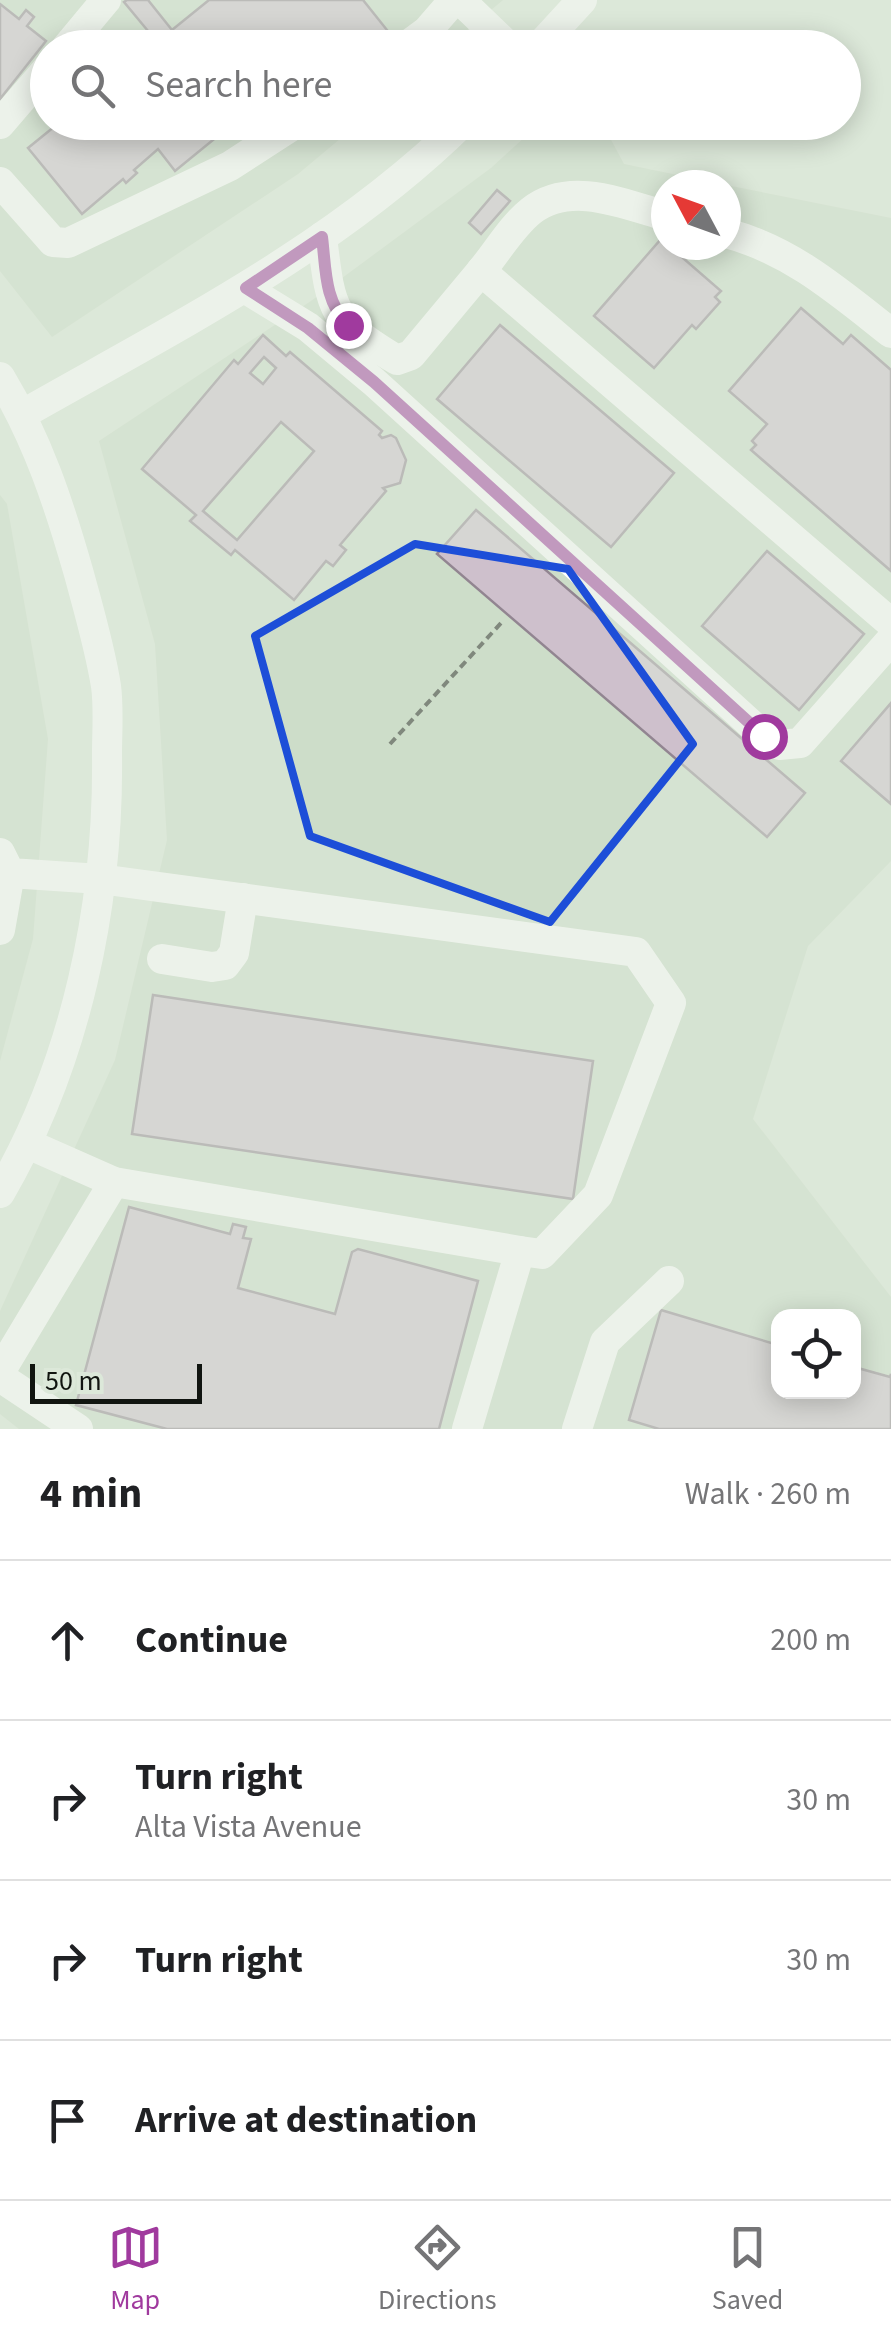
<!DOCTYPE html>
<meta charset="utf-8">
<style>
body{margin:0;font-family:"Source Sans 3",sans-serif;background:#f6f6f6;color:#202124}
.controls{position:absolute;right:30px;bottom:30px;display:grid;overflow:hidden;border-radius:20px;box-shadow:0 5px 25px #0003}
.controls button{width:90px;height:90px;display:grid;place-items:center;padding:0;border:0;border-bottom:2px solid #e0e0e0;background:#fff;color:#202124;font:50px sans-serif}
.compass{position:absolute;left:651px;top:170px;width:90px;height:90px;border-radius:50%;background:#fff;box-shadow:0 5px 25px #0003;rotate:311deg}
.scale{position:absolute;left:30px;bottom:25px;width:172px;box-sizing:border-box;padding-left:10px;border:5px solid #111510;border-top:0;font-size:28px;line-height:35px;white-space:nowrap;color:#111510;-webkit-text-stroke:8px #dce8d9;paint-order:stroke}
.stop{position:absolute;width:30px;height:30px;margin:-22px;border:8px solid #a03a9e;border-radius:50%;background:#fff}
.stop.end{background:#a03a9e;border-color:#fff;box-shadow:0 2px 10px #0008}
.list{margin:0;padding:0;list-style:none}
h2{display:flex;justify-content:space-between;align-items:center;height:130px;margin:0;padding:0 40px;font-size:42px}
h2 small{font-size:32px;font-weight:400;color:#757577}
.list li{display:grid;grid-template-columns:65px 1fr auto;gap:30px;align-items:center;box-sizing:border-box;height:160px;padding:0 40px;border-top:2px solid #e0e0e0}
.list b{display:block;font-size:38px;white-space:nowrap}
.list p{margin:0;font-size:32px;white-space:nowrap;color:#757577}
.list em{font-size:32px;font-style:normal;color:#757577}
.icon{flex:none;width:55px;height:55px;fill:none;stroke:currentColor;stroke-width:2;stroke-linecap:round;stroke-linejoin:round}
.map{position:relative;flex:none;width:891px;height:1429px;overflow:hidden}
.search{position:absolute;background:#fff;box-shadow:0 5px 25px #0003;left:30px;right:30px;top:30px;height:110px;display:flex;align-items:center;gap:25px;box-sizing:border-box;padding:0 35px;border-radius:55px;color:#757577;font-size:38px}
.sheet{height:770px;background:#fff}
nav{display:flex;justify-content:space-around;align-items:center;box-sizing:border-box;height:140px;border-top:2px solid #e0e0e0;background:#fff;font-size:28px;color:#757577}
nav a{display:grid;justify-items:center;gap:5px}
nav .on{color:#a03a9e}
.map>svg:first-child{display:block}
.built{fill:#cdddc9;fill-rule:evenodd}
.building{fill:#cec0cc;stroke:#928591;stroke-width:2.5;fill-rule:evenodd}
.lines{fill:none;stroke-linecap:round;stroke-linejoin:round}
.path{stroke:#80887d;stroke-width:4;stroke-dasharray:8 5;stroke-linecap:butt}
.minor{stroke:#fff;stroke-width:30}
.route{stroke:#a03a9e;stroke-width:12}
.marked{fill:none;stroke:#1d4ed8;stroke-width:8;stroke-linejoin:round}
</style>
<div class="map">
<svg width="891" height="1429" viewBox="0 0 891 1429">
<rect width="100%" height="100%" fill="#dce8d9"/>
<g class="built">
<path d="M0,0H503L447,47L48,48V122L359,123L298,174L52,337L0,271Z"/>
<path d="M540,123H602L624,164L726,185H666V245H726V185L891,218V861L808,946L753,1119L891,1297V1429H19L0,1414V1311L115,1060L167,840L155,644L99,441L311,301L491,168ZM778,1316H854V1392H778Z"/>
<path d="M0,495L7,504L48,739L33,939L0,1061Z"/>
</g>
<g class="building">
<path d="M127,0H148L172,30L209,0H363L387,30L367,48H152L158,43L124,2Z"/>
<path d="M0,4L19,19L26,10L34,17L27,26L46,41L0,99Z"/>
<path d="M60,122H235L175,171L158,149L134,170L137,173L126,183L123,179L82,214L28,148Z"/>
<path d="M497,190L510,201L481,234L469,223Z"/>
<path d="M661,239L721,291L715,297L720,302L696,329L692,325L654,368L594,316Z"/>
<path d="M801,308L843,344L851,335L891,370V571L751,450L756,445L752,441L767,424L729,391Z"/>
<path d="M500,325L674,473L611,547L437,399Z"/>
<path d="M263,335L286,356L290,352L382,431L379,435L382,438L391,435L396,438L406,460L400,483L383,488L386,491L340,545L346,550L333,566L326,561L294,600L235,550L231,555L190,521L196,515L142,469L234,360L238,364ZM264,357L276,368L263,384L250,373ZM281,422L314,451L237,540L203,511Z"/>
<path d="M476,510L805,793L767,837L437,554Z"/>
<path d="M767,551L864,634L799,710L702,626Z"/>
<path d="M891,703V804L841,761Z"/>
<path d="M153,995L593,1061L573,1199L132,1134Z"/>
<path d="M129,1207L230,1234L233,1224L246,1227L243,1238L251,1239L238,1288L335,1314L352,1252L358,1249L478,1281L439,1429H167L76,1405Z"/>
<path d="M661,1310L778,1345V1392H854V1367L890,1377L891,1374V1429H659L629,1420Z"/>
</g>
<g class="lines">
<path class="path" d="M390,744L502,622"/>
<g class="minor">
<path d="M460,0L510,48"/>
<path d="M66,48L106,0"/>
<path d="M404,48L427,31L454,0"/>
<path d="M538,48L582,0"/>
<path d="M0,124L48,68"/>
<path d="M0,182L53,242L68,243L230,166L298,122"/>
<path d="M726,233C791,250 839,292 891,333"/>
<path d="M322,237C331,311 331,320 397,360L411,355L481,271L891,623"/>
<path d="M481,271C497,252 512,226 531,211C570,180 624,204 666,216"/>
<path d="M246,289L308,327L374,382L764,736L779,745L800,743L891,640"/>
<path d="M0,377C38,440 59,504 79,574C89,611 100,648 106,686C109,708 107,732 107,754C109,905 76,1062 0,1193"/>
<path d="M23,414C176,327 336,247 463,122"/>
<path d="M0,853L10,873L100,879L636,952L671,1003L598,1195L542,1254L520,1251"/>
<path d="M0,930L10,873"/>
<path d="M162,959L212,967L225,965L234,953L243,898"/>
<path d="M28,1144L114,1182L520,1251L467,1429"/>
<path d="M0,1372L114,1182"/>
<path d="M0,1377L78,1429"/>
<path d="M577,1429L605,1342L669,1281"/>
</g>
</g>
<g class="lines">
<path class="route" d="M348,325C324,301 326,269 322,237L246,288L308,328L374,382L764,736"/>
</g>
<path d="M0 0H891V1429H0ZM415,544L568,569L693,744L550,922L310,836L255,636Z" fill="#dce8d9" fill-opacity=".55" fill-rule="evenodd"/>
<path class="marked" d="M415,544L568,569L693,744L550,922L310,836L255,636Z"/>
</svg>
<div class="controls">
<button><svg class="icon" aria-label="locate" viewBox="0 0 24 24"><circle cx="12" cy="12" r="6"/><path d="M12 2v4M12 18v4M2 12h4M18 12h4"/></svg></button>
</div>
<svg class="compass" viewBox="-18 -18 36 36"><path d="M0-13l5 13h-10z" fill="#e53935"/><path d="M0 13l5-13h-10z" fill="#757577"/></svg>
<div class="scale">50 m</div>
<div class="stop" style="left:764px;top:736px"></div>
<div class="stop end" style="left:348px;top:325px"></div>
<div class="search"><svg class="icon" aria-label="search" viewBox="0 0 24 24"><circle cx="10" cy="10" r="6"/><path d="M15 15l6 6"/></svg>Search here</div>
</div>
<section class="sheet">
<h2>4 min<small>Walk · 260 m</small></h2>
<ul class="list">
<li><svg class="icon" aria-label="ahead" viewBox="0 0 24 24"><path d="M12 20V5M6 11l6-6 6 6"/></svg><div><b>Continue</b></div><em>200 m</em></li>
<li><svg class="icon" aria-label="right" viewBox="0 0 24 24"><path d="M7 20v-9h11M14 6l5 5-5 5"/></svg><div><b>Turn right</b><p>Alta Vista Avenue</p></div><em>30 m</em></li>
<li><svg class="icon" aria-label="right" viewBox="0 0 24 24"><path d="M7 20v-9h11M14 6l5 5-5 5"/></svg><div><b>Turn right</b></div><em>30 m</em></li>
<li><svg class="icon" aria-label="arrive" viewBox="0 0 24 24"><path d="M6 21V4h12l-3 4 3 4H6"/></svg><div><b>Arrive at destination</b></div></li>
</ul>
</section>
<nav>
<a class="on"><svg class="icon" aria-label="map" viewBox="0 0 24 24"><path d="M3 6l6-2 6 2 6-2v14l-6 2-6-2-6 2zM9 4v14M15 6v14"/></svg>Map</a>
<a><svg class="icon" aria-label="directions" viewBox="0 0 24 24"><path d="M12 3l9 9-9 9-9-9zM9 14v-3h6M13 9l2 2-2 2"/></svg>Directions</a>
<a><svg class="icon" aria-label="saved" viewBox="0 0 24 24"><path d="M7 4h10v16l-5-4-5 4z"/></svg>Saved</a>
</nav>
